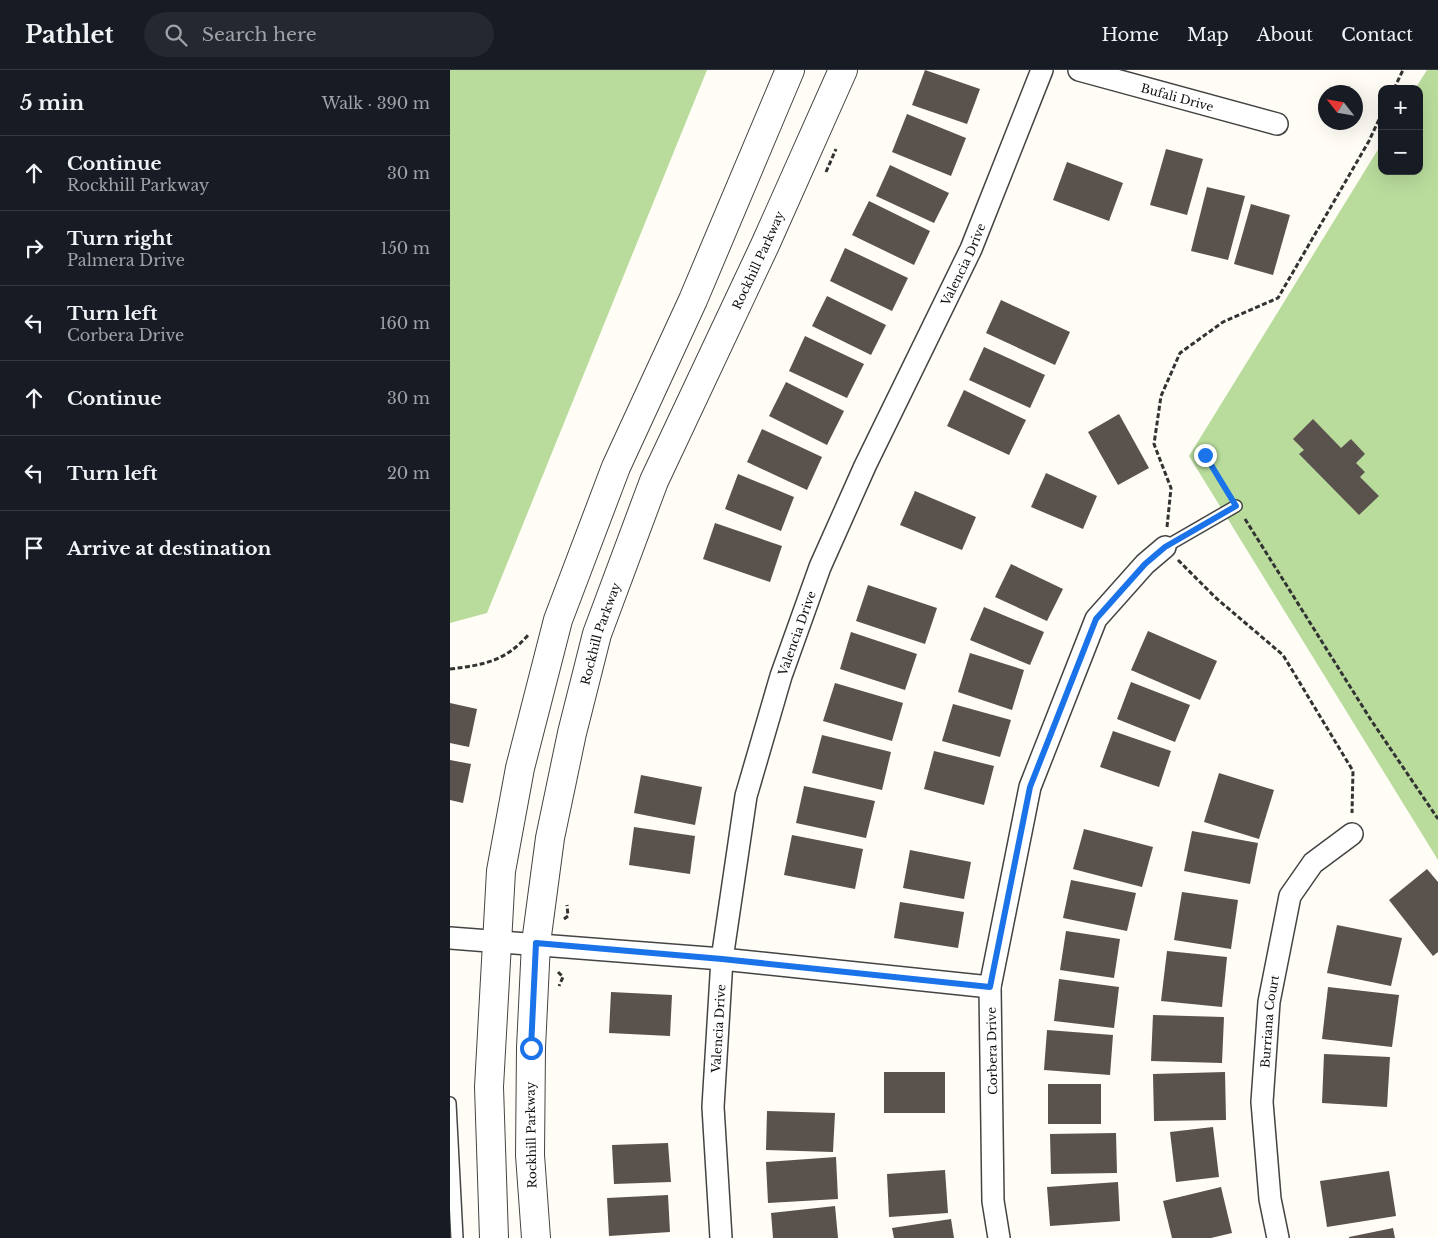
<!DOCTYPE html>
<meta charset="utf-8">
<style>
body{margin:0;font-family:"Libre Baskerville",serif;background:#242831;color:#f1f3f6}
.controls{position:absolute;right:15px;top:15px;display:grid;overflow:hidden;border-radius:10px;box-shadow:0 5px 20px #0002}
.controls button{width:45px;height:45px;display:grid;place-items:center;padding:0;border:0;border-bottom:1px solid #363941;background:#171b24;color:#f1f3f6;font:25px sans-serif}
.compass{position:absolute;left:868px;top:15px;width:45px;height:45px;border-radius:50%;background:#171b24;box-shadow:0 5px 20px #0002;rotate:301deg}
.stop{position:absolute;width:15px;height:15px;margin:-11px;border:4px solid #1a73e8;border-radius:50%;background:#fff}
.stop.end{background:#1a73e8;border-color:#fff;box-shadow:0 1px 5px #0008}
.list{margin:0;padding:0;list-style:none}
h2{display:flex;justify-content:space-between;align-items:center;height:65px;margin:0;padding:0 20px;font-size:21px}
h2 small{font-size:16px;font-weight:400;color:#9ea1a6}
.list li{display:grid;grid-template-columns:32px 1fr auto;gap:15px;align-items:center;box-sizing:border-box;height:75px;padding:0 20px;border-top:1px solid #363941}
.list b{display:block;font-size:19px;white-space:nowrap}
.list p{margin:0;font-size:16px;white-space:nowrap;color:#9ea1a6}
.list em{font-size:16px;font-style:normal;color:#9ea1a6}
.icon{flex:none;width:28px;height:28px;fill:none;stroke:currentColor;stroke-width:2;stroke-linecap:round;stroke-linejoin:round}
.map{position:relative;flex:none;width:988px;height:1168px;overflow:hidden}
header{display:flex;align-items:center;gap:30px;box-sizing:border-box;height:70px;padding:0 25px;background:#171b24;border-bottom:1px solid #363941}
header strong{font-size:24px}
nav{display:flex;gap:28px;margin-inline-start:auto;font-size:18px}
.search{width:350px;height:45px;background:#242831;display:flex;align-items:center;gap:12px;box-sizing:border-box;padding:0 18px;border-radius:28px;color:#9ea1a6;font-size:19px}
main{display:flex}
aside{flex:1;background:#171b24}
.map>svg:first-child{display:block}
.forest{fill:#b9dc9c}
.building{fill:#5a524d}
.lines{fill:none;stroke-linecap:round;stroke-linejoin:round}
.service-casing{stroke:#444;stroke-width:14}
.minor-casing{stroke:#444;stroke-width:24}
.tertiary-casing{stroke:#444;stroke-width:30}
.path{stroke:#333;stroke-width:3;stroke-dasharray:5 2.5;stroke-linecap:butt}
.service{stroke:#fff;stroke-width:11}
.minor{stroke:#fff;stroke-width:21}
.tertiary{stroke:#fff;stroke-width:28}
.route{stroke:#1a73e8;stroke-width:6}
.labels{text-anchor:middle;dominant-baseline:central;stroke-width:5;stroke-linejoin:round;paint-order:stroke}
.street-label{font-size:12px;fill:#111;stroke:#fff}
</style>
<header>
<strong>Pathlet</strong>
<div class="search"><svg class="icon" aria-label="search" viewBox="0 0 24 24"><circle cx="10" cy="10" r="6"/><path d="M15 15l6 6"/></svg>Search here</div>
<nav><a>Home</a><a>Map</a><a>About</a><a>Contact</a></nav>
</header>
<main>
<aside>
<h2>5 min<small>Walk · 390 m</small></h2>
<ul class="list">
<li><svg class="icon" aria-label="ahead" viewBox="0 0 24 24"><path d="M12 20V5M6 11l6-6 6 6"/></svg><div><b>Continue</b><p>Rockhill Parkway</p></div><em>30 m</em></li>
<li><svg class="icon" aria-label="right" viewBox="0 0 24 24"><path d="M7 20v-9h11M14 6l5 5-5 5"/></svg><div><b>Turn right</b><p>Palmera Drive</p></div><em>150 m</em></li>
<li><svg class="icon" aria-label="left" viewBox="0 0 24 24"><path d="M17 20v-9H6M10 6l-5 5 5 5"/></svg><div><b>Turn left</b><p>Corbera Drive</p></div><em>160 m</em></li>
<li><svg class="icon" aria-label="ahead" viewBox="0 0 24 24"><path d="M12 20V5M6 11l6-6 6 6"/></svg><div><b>Continue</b></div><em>30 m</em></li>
<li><svg class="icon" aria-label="left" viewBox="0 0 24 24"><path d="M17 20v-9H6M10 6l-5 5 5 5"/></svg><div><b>Turn left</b></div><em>20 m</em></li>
<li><svg class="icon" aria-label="arrive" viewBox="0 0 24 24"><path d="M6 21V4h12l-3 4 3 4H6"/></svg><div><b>Arrive at destination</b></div></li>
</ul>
</aside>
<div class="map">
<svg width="988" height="1168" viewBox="0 0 988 1168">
<rect width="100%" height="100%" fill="#fffdf5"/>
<g class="forest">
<path d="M0,0H257L37,543L0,553Z"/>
<path d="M977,0H988V790L739,386L932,73V101H969V19H965Z"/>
</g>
<g class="building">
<path d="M475,0L530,19L517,54L462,35Z"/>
<path d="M457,44L516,68L501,106L442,82Z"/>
<path d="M716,79L753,89L737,145L700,135Z"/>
<path d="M617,92L673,113L659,151L603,130Z"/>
<path d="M440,95L499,123L484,153L426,126Z"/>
<path d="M757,117L795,126L778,190L741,181Z"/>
<path d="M419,131L480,161L464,195L402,165Z"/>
<path d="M801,134L840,145L823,205L784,194Z"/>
<path d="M395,178L458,208L442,241L380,211Z"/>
<path d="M377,226L436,255L421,285L362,256Z"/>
<path d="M551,230L620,262L605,295L536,263Z"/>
<path d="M355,266L414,294L397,328L339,301Z"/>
<path d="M534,277L595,305L580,338L519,310Z"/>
<path d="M336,312L394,341L377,375L319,346Z"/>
<path d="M514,320L576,350L559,385L497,356Z"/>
<path d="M669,344L699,398L668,415L638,362Z"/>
<path d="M863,349L891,378L901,369L915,384L906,393L915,402L910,407L929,426L909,445L849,384L854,380L843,369Z"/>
<path d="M312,359L372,387L357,420L297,392Z"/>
<path d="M596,403L647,426L633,459L581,437Z"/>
<path d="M288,404L344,427L331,461L275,439Z"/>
<path d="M465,421L526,447L512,480L450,455Z"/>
<path d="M265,453L332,476L320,512L253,489Z"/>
<path d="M561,494L613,519L597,551L545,527Z"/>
<path d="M418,515L487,538L475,574L406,551Z"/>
<path d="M534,537L594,562L580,595L520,570Z"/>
<path d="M698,561L767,591L750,630L681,600Z"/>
<path d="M401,562L467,584L455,620L390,599Z"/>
<path d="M520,583L574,600L562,640L508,622Z"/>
<path d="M681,612L740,635L725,672L667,649Z"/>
<path d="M385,613L453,633L442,671L373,651Z"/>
<path d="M0,633L27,639L19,677L0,673Z"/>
<path d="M503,634L561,650L550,687L492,671Z"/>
<path d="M663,661L721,681L709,717L650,697Z"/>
<path d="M372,665L441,682L432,720L362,703Z"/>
<path d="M484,681L544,696L534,735L474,719Z"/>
<path d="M0,690L21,694L13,733L0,730Z"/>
<path d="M769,703L824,720L809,769L754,752Z"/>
<path d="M191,705L252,717L245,755L184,743Z"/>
<path d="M354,716L425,731L416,768L346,753Z"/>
<path d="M184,757L245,766L240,804L179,795Z"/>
<path d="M634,759L703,777L692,817L623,799Z"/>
<path d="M742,761L808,773L800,814L734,801Z"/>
<path d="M342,765L413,779L405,819L334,805Z"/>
<path d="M460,780L521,792L514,829L453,818Z"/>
<path d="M977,799L988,812V882L983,886L939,830Z"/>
<path d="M621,810L686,823L677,861L613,848Z"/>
<path d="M732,822L788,830L781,879L724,870Z"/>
<path d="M450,832L514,842L508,878L444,868Z"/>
<path d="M887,855L952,868L941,916L877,903Z"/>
<path d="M616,861L670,869L664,908L610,900Z"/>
<path d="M717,881L777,887L772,937L711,931Z"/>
<path d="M609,909L669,917L664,958L604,951Z"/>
<path d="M878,917L949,925L942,977L872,969Z"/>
<path d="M161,922L222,925L220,966L159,963Z"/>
<path d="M703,945L774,947L772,993L701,991Z"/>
<path d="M597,960L663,965L660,1005L594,1000Z"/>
<path d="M874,984L940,987L937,1037L872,1033Z"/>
<rect x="434" y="1002" width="61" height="41"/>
<path d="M775,1002L776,1050L704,1051L703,1004Z"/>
<rect x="598" y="1014" width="53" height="40"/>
<path d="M317,1041L385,1043L383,1082L316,1080Z"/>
<path d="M763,1057L769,1107L726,1112L720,1062Z"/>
<path d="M666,1063L667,1103L601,1104L600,1064Z"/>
<path d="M218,1073L221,1112L164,1114L162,1075Z"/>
<path d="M386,1087L388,1129L318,1133L316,1092Z"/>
<path d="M495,1100L498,1143L439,1147L437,1104Z"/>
<path d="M939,1101L946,1146L877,1157L870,1111Z"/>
<path d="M668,1112L670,1151L600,1156L597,1117Z"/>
<path d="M771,1117L782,1163L761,1168H722L713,1131Z"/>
<path d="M218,1125L220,1162L159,1166L157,1128Z"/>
<path d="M385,1136L388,1168H323L321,1143Z"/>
<path d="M501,1149L504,1168H444L442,1158Z"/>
<path d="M943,1158L945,1168H899V1167Z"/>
</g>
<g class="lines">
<defs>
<g id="service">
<path d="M715,477L786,436"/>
<path d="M0,1033L7,1168"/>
</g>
<g id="minor">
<path id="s1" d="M629,0L827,54"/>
<path d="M0,868L272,889L540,917"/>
<path id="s2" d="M271,1168L263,1037L272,889L296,726L331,606L370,497L415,396L521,179L592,0"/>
<path d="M549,1168L543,1131L540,917L580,717L646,549L695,494L715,477"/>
<path id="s3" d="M828,1168L820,1129L812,1032L819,932L840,826L863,793L902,764"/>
</g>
<g id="tertiary">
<path d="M44,1168L39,1017L51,801L70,698L108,550L166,397L243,230L340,0"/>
<path id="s4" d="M86,1168L80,1085L81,978L86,873L100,768L122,663L147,564L204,411L315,175L393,0"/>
</g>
</defs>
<use href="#service" class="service-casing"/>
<use href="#minor" class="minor-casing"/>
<use href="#tertiary" class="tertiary-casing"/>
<g class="path">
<path d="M944,19L953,0"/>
<path d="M376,102L386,79"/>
<path d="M755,385L778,423"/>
<path d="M795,449L921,650L988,749"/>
<path d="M717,457L721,418L704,374L711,326L730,283L773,252L828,228L919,71L932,43"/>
<path d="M728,490L766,528L833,585L903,701L902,743"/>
<path d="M0,599C34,595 56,591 79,564"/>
<path d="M114,849L118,846L117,835"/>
<path d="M108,902L113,907L109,916"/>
</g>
<use href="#service" class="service"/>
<use href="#minor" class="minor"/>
<use href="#tertiary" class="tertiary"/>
</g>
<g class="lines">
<path class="route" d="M81,978L86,873L272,889L540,917L580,717L646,549L695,494L715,477L786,436L755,385"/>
</g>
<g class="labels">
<g class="street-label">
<text stroke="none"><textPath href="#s1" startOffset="102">Bufali Drive</textPath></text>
<text stroke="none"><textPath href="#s4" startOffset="1018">Rockhill Parkway</textPath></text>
<text stroke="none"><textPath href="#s2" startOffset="1020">Valencia Drive</textPath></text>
<text stroke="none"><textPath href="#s4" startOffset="612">Rockhill Parkway</textPath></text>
<text stroke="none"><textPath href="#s2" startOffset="615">Valencia Drive</textPath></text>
<text stroke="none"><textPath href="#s3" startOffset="218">Burriana Court</textPath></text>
<text stroke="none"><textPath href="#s2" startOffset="210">Valencia Drive</textPath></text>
<text transform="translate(542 981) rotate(-91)">Corbera Drive</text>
<text transform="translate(81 1065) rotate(-91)">Rockhill Parkway</text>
</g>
</g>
</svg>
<div class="controls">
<button>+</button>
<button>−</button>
</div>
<svg class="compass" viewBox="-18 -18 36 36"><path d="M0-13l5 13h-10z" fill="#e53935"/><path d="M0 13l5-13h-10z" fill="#9ea1a6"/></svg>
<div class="stop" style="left:81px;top:978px"></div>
<div class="stop end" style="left:755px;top:385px"></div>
</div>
</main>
